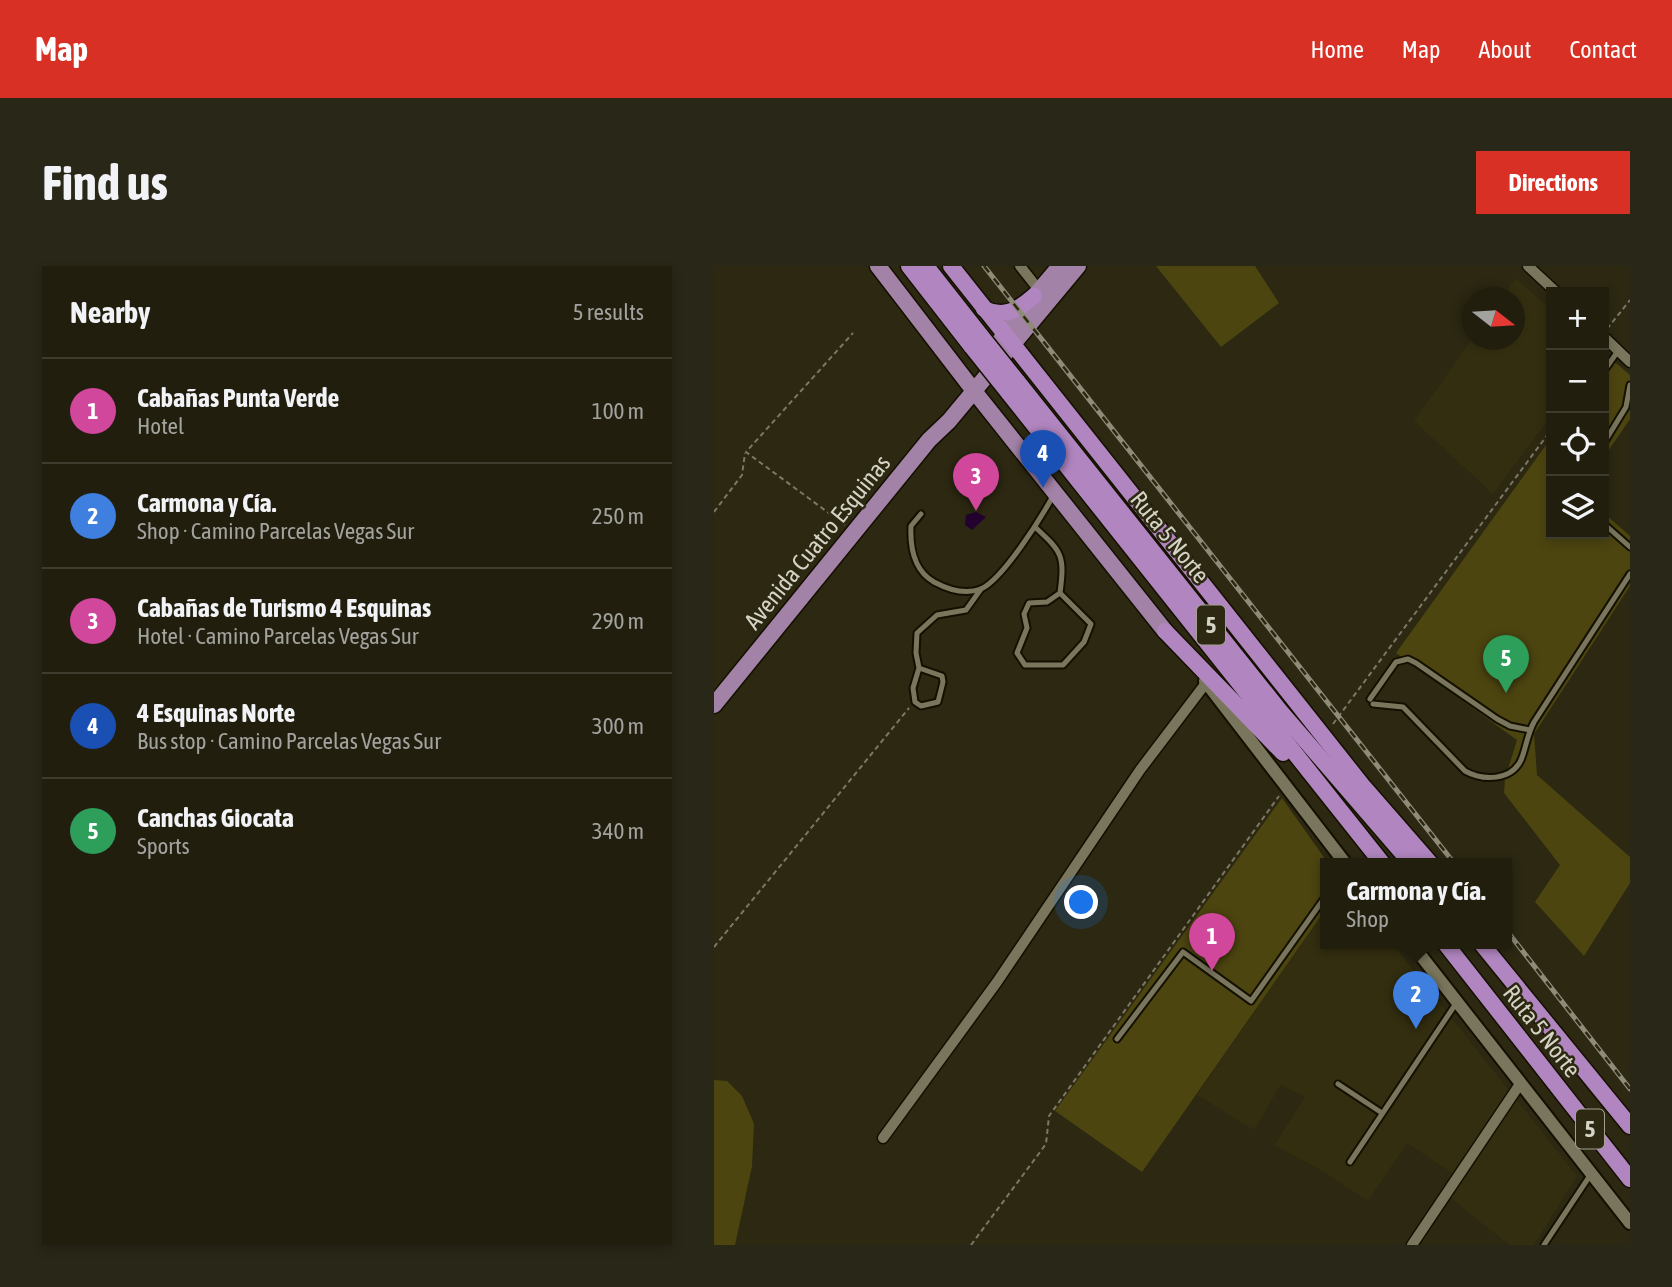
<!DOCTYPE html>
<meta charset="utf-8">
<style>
body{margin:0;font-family:"Asap Condensed",sans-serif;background:#292717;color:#f1f3f6}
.controls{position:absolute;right:21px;top:21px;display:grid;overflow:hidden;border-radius:0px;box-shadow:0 4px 10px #0003}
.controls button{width:63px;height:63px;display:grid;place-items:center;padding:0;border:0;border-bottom:2px solid #3e3c2e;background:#211e0e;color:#f1f3f6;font:35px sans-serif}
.compass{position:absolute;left:748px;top:21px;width:63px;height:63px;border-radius:50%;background:#211e0e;box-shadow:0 4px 10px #0003;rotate:107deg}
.you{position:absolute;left:368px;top:637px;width:24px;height:24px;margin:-18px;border:5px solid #fff;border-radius:50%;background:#1a73e8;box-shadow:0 0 0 10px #1a73e833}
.badge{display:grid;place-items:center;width:46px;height:46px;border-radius:50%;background:#d93025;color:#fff;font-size:23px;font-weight:700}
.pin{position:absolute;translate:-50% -58px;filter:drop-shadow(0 2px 4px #0008)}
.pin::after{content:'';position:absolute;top:37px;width:24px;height:21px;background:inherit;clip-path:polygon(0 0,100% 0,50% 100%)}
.popup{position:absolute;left:606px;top:592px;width:192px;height:91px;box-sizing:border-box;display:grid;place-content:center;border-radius:0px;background:#211e0e;filter:drop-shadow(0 2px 5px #0005);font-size:23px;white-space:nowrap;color:#a2a29e}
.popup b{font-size:26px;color:#f1f3f6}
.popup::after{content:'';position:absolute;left:50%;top:100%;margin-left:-14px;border:14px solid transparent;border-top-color:#211e0e}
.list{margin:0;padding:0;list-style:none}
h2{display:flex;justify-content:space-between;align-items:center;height:91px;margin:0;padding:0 28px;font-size:30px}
h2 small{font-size:23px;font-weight:400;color:#a2a29e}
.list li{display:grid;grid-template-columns:46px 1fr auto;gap:21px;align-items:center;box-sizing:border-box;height:105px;padding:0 28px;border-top:2px solid #3e3c2e}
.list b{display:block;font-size:26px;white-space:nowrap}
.list p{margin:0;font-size:23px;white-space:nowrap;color:#a2a29e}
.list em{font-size:23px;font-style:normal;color:#a2a29e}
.icon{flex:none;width:38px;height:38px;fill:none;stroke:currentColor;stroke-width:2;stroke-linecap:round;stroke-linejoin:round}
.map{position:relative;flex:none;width:916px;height:979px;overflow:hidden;border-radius:0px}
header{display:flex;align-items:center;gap:42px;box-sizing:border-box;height:98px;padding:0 35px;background:#d93025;color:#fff}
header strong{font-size:33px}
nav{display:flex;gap:38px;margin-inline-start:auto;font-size:24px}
.intro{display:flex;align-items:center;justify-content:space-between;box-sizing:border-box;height:168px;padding:0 42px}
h1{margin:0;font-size:49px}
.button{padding:18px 32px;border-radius:0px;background:#d93025;color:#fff;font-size:24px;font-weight:700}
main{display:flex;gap:42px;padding:0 42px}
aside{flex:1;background:#211e0e;border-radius:0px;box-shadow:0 4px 10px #0003}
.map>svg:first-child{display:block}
.built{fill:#332e10}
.green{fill:#4d4510}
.water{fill:#230230}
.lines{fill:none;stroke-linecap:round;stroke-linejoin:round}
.service-casing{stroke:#141000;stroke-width:9}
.minor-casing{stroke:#141000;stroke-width:13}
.tertiary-casing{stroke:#141000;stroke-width:16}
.primary-casing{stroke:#141000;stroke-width:19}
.trunk-casing{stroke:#141000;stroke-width:19}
.path{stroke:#7b7865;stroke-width:2;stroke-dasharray:5 3.5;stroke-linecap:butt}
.service{stroke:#7a765d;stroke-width:5}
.minor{stroke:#7a765d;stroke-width:10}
.tertiary{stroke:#7a765d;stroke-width:12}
.primary{stroke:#a382a7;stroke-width:16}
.trunk{stroke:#b186c0;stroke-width:16}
.rail-casing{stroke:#8e8b79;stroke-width:5}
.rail{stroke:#2c2812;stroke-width:2.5;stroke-dasharray:8;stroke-linecap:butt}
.trunk-bridge-casing{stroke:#141000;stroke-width:19;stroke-linecap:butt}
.trunk-bridge{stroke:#b186c0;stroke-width:16}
.labels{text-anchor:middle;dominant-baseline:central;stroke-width:5;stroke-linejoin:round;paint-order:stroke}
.shield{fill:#2c2812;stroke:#a3a090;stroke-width:2}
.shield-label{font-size:23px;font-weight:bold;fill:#d6d4c6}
.street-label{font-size:24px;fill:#d6d4c6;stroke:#2c2812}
</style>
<header>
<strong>Map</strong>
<nav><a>Home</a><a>Map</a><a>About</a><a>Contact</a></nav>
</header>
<div class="intro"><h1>Find us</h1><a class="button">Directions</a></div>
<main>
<aside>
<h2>Nearby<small>5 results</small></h2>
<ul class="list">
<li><span class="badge" style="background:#d1479c">1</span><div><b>Cabañas Punta Verde</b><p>Hotel</p></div><em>100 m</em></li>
<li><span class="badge" style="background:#3f7fe0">2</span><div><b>Carmona y Cía.</b><p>Shop · Camino Parcelas Vegas Sur</p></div><em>250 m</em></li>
<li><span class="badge" style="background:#d1479c">3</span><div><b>Cabañas de Turismo 4 Esquinas</b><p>Hotel · Camino Parcelas Vegas Sur</p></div><em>290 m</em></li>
<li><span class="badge" style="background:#1a4fb4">4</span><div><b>4 Esquinas Norte</b><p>Bus stop · Camino Parcelas Vegas Sur</p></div><em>300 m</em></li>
<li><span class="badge" style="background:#2e9e5b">5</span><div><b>Canchas Giocata</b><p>Sports</p></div><em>340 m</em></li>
</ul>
</aside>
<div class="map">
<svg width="916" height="979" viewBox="0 0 916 979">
<rect width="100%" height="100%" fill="#2c2812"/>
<g class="built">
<path d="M802,12L837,44V150L779,228L700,155L758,73L800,74V32L788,31Z"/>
<path d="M611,644V677H678L863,910L820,979H796L766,956L728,924L738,907L693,877L654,935L605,903L560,879L591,831L567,819L540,864L483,829Z"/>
</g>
<g class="green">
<path d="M442,0H541L565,37L507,81Z"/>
<path d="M896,92L916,109V153L890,191V100Z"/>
<path d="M837,172V268H890V247L916,270V320L820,468L823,509L916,591V617L870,690L821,636L846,599L790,527L791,513L803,474L682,387Z"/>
<path d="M568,532L614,597H611V644L428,906L341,845Z"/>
<path d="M0,814L13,815L28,830L40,858L38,900L21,979H0Z"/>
</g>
<path class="water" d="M262,246L272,251L258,264L251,259L252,249Z"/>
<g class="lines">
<defs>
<g id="service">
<path d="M890,105L904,85"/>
<path d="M890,177L912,141L916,119"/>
<path d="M207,248L197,260C196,281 199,304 220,316C233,323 251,329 267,323C289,313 327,252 339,230"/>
<path d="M890,258L916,281"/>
<path d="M321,261C348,286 351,289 346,327L377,358L370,376L349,399H311L303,387L313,362L310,348L315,337L333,336L346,327"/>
<path d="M205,402L199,422L201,436L207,440L224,436L229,416L228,410L205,402L202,387L203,367L223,349L252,344L267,323"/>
<path d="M656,433L682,396L694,393L702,397L783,453L796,460L816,464"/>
<path d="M659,438L689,441L751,505C769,515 797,515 807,494C812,482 813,469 820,456L916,308"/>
<path d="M403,773L469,686L537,735L611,631"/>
<path d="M624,818L668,847"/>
<path d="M636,896L743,736"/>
<path d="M830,979L877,908"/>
</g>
<g id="minor">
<path d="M306,0L325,24"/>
<path d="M814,0L842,26"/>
<path d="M890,71L916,96"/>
<path d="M169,872L283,716L426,504L492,417"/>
<path d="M698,979L806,818"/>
</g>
<g id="tertiary">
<path d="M491,415L631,597"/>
<path d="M697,677L916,957"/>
</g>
<g id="primary">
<path d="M164,0L260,125L451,365"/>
<path d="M272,94L307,46L346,0"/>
<path d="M0,439L215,174L235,155L364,0"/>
</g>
<g id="trunk">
<path d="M195,0L258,81"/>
<path d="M212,0L267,70"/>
<path d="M237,0L648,519L716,597"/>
<path d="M270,43C291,53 305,43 320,30"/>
<path d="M303,115L566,445L697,597"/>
<path d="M294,126L668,597"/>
<path d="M451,365L569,487"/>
<path d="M731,677L916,913"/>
<path d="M767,677L916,860"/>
</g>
</defs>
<use href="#service" class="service-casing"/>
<use href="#minor" class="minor-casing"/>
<use href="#tertiary" class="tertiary-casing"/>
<use href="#primary" class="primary-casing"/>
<use href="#trunk" class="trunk-casing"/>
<g class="path">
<path d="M893,63L916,34"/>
<path d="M0,246L28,209L31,187"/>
<path d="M131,259L32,186L139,67"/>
<path d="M619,458L837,164"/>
<path d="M0,681L195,442"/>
<path d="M257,979L332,878L335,850L565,530"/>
</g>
<use href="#service" class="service"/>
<use href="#minor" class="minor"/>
<use href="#tertiary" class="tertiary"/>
<use href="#primary" class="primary"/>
<use href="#trunk" class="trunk"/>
<defs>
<g id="rail">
<path d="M270,0L740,597"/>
<path d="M793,665L916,823"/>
</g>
</defs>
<use href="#rail" class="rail-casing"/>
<use href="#rail" class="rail"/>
<defs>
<g id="trunk-bridge">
<path d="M267,70L303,115"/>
<path d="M258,81L294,126"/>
</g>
</defs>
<use href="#trunk-bridge" class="trunk-bridge-casing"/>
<use href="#trunk-bridge" class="trunk-bridge"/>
</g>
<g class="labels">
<g class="shield">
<rect x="483" y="339.5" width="28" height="39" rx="5"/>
<rect x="862" y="843.5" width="28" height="39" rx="5"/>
</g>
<g class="shield-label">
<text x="497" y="359">5</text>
<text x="876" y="863">5</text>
</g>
<g class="street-label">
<text transform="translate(456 271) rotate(51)">Ruta 5 Norte</text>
<text transform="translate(103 276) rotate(-51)">Avenida Cuatro Esquinas</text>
<text transform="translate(828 765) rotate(52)">Ruta 5 Norte</text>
</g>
</g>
</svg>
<div class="controls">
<button>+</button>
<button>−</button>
<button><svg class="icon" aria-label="locate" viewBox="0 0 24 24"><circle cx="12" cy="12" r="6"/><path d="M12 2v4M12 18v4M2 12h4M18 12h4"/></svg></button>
<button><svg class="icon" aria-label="layers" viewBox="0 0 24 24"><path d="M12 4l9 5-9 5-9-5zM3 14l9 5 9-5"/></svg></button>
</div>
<svg class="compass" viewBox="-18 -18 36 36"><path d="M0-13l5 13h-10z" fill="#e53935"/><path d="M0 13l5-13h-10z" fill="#a2a29e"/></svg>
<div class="you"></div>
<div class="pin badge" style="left:498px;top:705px;background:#d1479c">1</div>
<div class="pin badge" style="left:702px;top:763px;background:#3f7fe0">2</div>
<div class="popup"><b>Carmona y Cía.</b>Shop</div>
<div class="pin badge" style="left:262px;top:245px;background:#d1479c">3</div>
<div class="pin badge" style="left:329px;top:222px;background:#1a4fb4">4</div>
<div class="pin badge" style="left:792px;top:427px;background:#2e9e5b">5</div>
</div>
</main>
